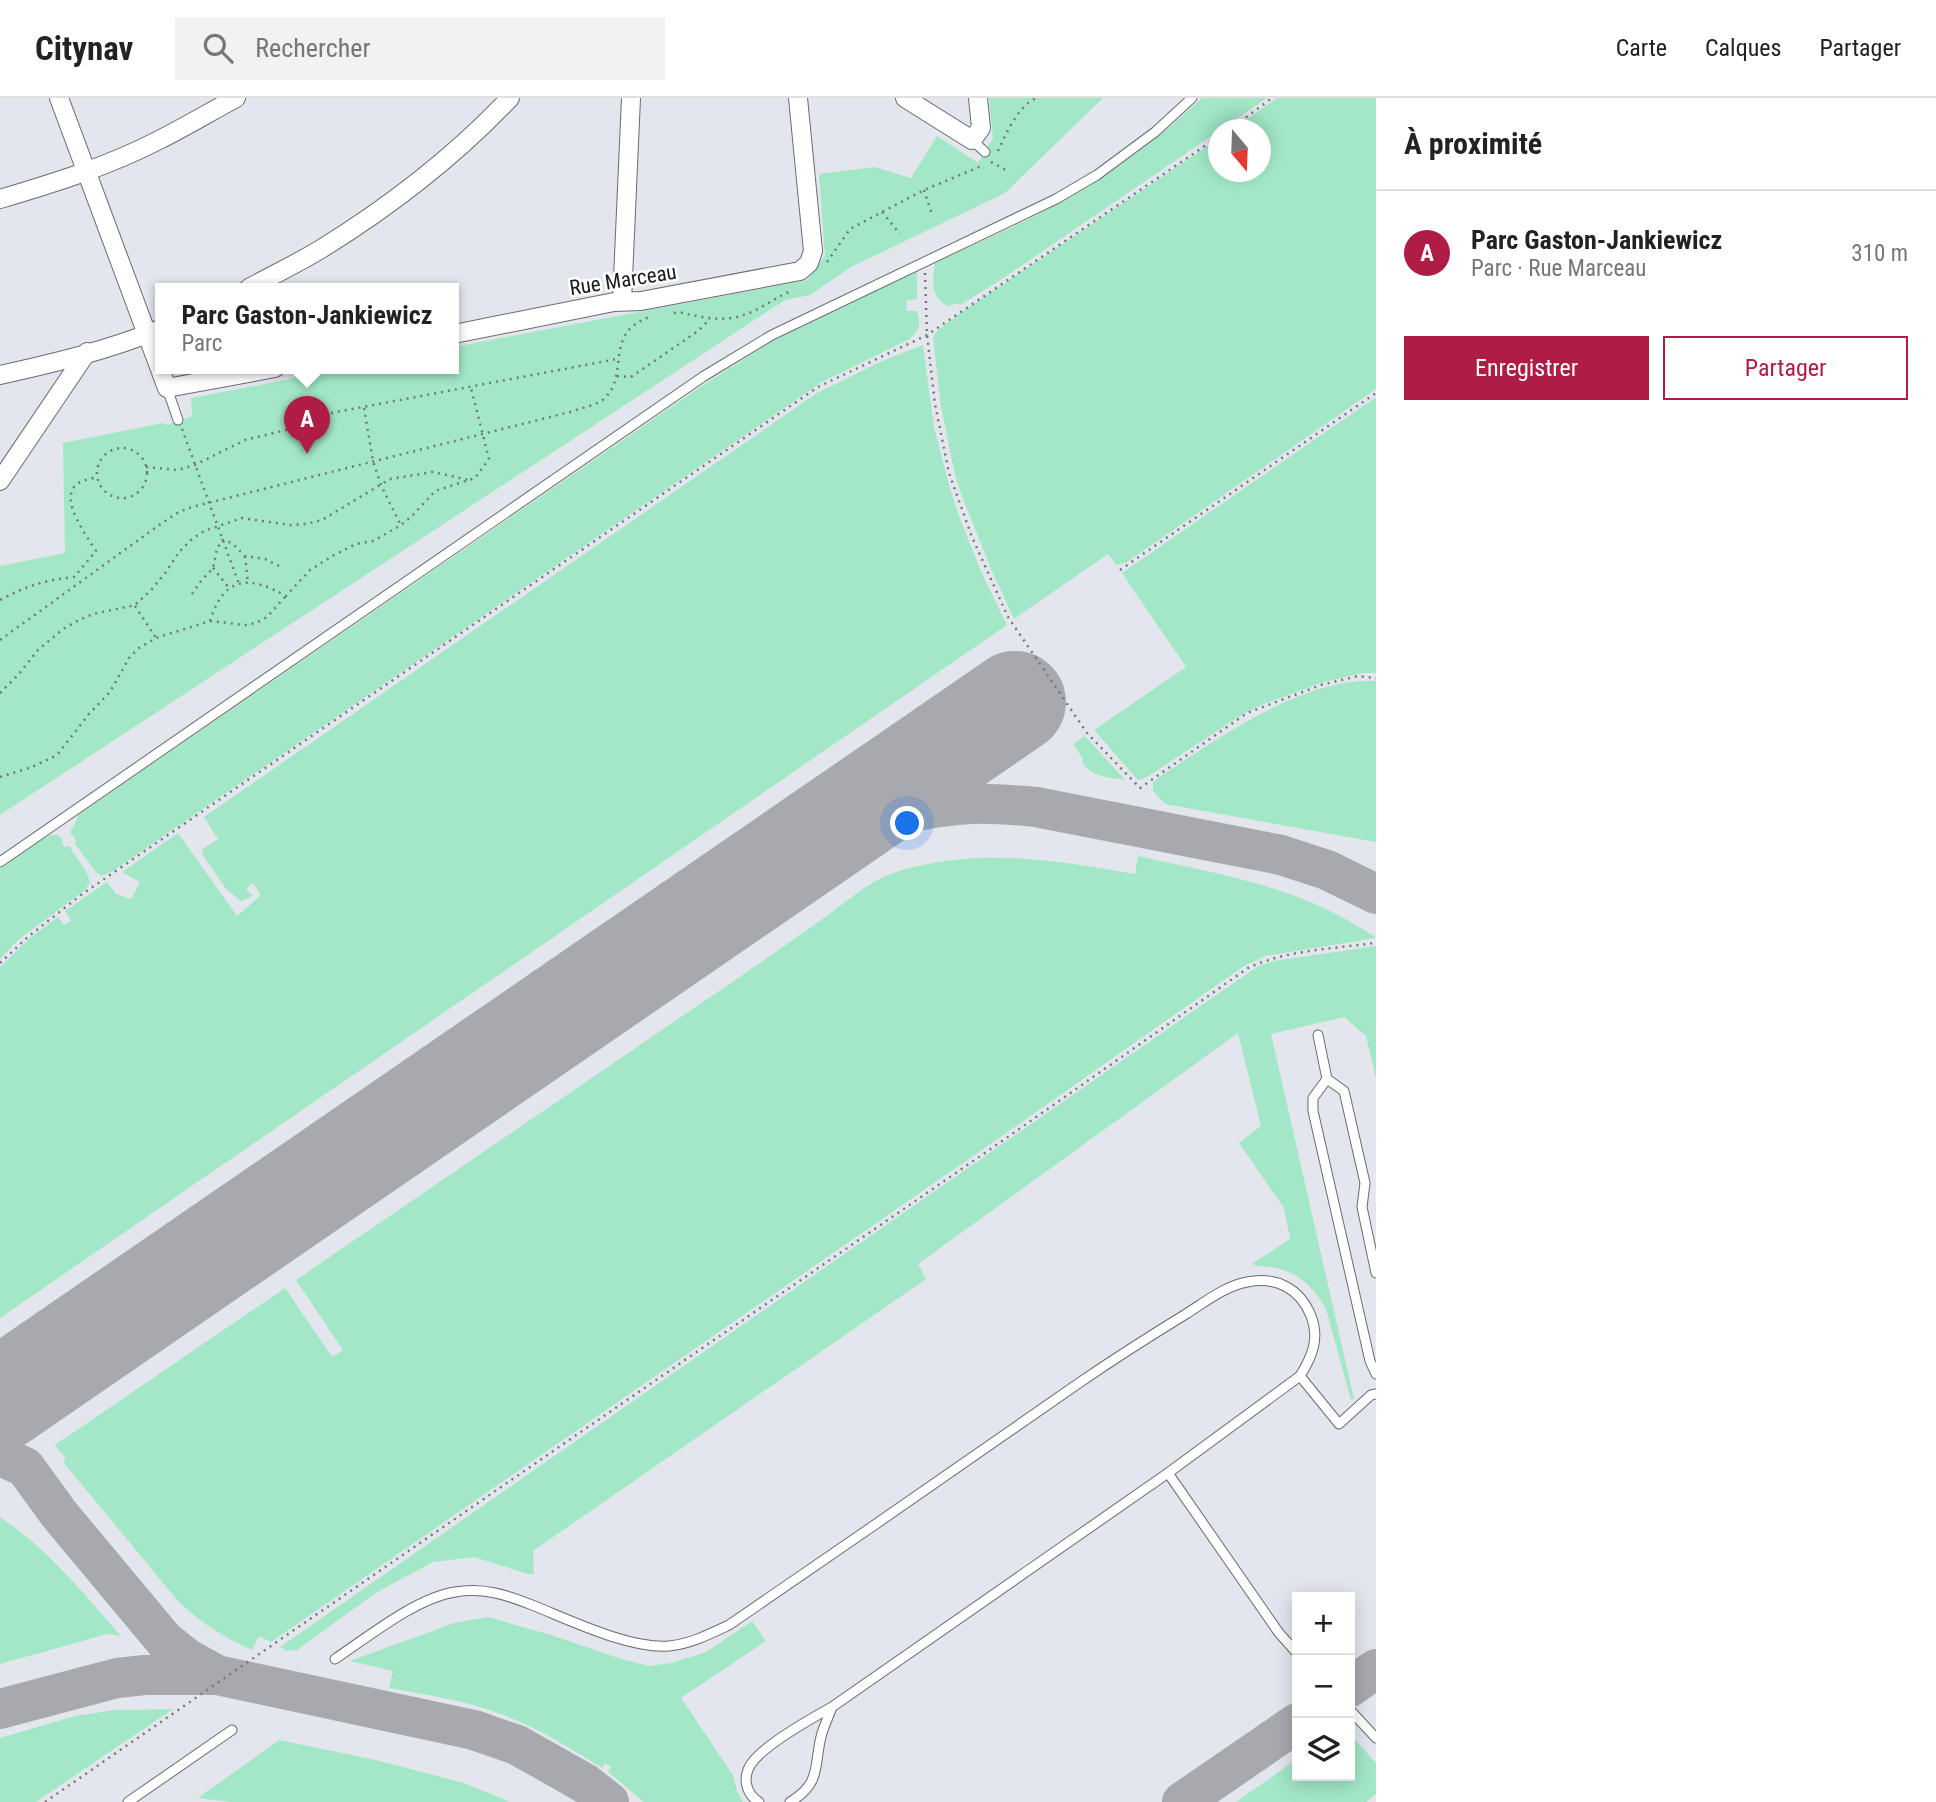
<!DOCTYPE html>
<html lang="fr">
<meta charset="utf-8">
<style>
body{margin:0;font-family:"Roboto Condensed",sans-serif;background:#f2f2f2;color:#222}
.controls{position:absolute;right:21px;bottom:21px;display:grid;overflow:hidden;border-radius:0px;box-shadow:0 4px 18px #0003}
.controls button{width:63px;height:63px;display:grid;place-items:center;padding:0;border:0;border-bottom:2px solid #e0e0e0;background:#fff;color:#222;font:35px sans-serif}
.compass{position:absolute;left:1208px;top:21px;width:63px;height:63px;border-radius:50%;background:#fff;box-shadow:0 4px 18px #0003;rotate:161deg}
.you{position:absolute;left:908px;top:726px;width:24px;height:24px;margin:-18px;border:5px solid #fff;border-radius:50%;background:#1a73e8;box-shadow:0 0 0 10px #1a73e833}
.badge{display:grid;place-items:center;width:46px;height:46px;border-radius:50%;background:#b01d44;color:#fff;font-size:23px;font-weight:700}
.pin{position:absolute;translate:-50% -58px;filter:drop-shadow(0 2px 4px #0008)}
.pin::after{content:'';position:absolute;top:37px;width:24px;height:21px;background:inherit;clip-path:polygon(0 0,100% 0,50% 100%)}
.popup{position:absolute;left:155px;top:185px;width:304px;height:91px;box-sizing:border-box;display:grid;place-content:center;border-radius:0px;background:#fff;filter:drop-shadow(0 2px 5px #0005);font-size:23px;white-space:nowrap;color:#767676}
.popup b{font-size:26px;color:#222}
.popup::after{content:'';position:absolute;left:50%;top:100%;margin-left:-14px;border:14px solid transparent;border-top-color:#fff}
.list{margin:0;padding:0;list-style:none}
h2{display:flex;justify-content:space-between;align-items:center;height:91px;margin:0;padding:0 28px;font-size:30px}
h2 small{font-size:23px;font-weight:400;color:#767676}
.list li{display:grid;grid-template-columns:46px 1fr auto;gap:21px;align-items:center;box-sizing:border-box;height:126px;padding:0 28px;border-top:2px solid #e0e0e0}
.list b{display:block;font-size:26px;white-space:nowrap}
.list p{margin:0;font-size:23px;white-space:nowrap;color:#767676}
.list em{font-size:23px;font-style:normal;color:#767676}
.actions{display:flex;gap:14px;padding:21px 28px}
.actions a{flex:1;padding:16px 0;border:2px solid #b01d44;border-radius:0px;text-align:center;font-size:24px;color:#b01d44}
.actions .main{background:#b01d44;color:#fff}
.icon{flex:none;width:38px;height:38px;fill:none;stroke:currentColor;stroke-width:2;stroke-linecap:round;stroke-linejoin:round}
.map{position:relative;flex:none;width:1376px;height:1704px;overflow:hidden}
header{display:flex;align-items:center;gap:42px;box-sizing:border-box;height:98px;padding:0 35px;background:#fff;border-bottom:2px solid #e0e0e0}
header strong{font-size:33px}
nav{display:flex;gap:38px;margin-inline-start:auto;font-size:24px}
.search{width:490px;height:63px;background:#f2f2f2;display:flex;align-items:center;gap:18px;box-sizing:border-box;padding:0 24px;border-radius:0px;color:#767676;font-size:26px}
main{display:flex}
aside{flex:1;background:#fff}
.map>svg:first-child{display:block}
.green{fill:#a2e8c6}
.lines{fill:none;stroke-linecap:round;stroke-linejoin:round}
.taxiway{stroke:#a7a9af;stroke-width:40}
.runway{stroke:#a7a9af;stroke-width:102}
.lane-casing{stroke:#696b71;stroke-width:11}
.street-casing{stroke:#696b71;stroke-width:20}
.path{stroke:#76777c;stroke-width:2.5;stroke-dasharray:2 5;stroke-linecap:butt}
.lane{stroke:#fff;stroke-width:9}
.street{stroke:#fff;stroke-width:18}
.labels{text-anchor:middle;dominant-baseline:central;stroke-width:5;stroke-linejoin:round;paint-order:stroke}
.street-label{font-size:21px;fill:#191a1c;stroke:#fff}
</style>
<header>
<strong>Citynav</strong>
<div class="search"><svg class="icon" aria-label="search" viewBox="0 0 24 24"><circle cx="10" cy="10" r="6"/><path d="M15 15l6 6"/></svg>Rechercher</div>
<nav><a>Carte</a><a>Calques</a><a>Partager</a></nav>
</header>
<main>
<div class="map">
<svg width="1376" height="1704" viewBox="0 0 1376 1704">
<rect width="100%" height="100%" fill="#e4e6ee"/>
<g class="green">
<path d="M989,0H1103L1005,95L851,169L810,197L785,202L0,717V468L65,455L63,345L163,325L167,327L192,318L191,300L347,270H454V249L807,182L825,158L819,76L874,69L911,80L937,38L978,65L993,40Z"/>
<path d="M1202,0H1267L1002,181L960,207L956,205L949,208C930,202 932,181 935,165C986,141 1040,118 1088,89C1129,63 1167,33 1202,0Z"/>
<path d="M1277,0H1376V291L1127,464L1116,467L1108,456L1014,521L991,471L961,396L955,377L941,309L933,240L937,233L959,216L1218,41V74H1260V32L1233,31Z"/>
<path d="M917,173V201L906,203L907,213H917C921,225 920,232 910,241L822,284L113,773L101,778L96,774L75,746L76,742L70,734L77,722L78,717L706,285L773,243Z"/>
<path d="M923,247L934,329L949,387L960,421L983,478L1007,527L0,1220V869L31,839L58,819L64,827L71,823L65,813L107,784L116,796L131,801L140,784L122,774L178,735L237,818L261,797L253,785L246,790L251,797H255L241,803L226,791L202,756L203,751L218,741L204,719L817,295L882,263Z"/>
<path d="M1376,299V575H1362L1324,584L1264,606L1243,616L1147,679L1139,682L1137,681L1094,632L1186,569L1122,475Z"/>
<path d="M1376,583V744L1165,706L1153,693V685L1158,680C1216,642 1303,579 1376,583Z"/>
<path d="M1085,638L1125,682C1108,679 1092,680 1082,664L1083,661L1073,646Z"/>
<path d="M52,737H58L63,742L62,745L64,749L69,748L86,773L90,784L85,792L18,842L0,861V771L45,739Z"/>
<path d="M1138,758C1209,774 1285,786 1349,823C1358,829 1369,834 1376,840L1265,858L1241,870L1002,1038L271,1544L259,1538L252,1552C220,1537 204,1527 178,1503L63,1364L66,1361L55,1347L285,1190L332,1259L343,1252L296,1182C444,1081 593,979 741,878C770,858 799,838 828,817C850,801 872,781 899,773C980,749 1054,762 1135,776Z"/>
<path d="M1376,848V981L1366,938L1344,919L1271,936L1354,1301L1351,1302L1326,1211C1315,1191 1299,1174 1275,1170C1267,1168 1260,1170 1252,1166L1290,1141L1284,1110L1239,1045L1261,1028L1238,935L918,1166L926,1181L533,1453L534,1476H528L474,1459L433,1464L377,1494L297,1552L287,1553L280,1549L1248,875L1259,868L1273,863Z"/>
<path d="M0,1419C48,1451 83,1495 121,1538L107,1536L0,1566Z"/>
<path d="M488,1519L551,1537L621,1561L649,1568L671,1565L706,1554L752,1523L766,1543L681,1600L733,1677L737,1693L743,1704H644L608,1674L611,1669L605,1665L602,1670C569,1649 537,1629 501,1616C465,1602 426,1597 389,1590L393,1573L350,1563L454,1525Z"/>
<path d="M173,1611L36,1704H0V1640L75,1618L115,1612Z"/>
<path d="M1350,1636L1376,1665V1696L1366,1704H1236L1297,1661V1678H1350Z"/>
<path d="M279,1642L376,1662L464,1685L510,1704H231L198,1700Z"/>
</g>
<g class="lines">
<g class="taxiway">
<path d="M778,766C839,735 903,709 972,706C993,705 1015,707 1036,709L1281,757L1327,772L1376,796"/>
<path d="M0,1358L25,1369L59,1416L165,1543L188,1561L217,1577L474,1632L517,1647L586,1686L609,1704"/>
<path d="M1350,1589L1376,1571"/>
<path d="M0,1611L117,1580L145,1577H217"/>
<path d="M1182,1704L1297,1625"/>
</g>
<path class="runway" d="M0,1302L1015,604"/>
<defs>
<g id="lane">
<path d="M972,42L985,54"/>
<path d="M167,290L178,322"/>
<path d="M0,764L704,278L772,237L1056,101L1097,77L1155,34L1192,0"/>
<path d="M1318,937L1327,981"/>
<path d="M1376,1175L1362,1109L1365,1085L1344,993L1327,981L1313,1000V1013L1370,1263L1376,1276"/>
<path d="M1300,1278L1339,1326L1371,1297L1376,1296"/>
<path d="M1168,1375L1279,1535L1297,1555"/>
<path d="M335,1561C368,1539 416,1500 455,1494C483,1489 507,1497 532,1507C570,1522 629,1551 669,1548C690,1546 710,1536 729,1527C846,1447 963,1366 1079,1285C1114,1261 1150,1238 1186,1216C1205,1204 1225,1188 1247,1184C1275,1178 1300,1190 1311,1218C1320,1240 1312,1259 1300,1278L1168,1375L832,1609C812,1620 763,1648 751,1666C742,1680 746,1696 759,1704"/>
<path d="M1350,1612L1376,1640"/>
<path d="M128,1704L232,1632"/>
<path d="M790,1704C823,1684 813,1667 822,1635C825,1626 829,1617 832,1609"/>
</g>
<g id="street">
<path d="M59,0L167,290L275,270"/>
<path d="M905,0L972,42L981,30L978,0"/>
<path d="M0,101C54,85 109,68 159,42C185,29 210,14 236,0"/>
<path d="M249,190C273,177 298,165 321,151C389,109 455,58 510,0"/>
<path d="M622,203L631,0"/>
<path d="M454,236L614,204L641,203L800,173L809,165L813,153L798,0"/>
<path d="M0,277C54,265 109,252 160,231"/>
<path d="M0,383L87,254"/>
</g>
</defs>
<use href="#lane" class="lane-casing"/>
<use href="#street" class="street-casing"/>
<g class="path">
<path d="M1229,32L1272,0"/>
<path d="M998,53C1006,36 1018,8 1036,0"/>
<path d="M991,64L1004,71L1010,72"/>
<path d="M924,92L932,117"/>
<path d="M882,114L900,136"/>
<path d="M827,164L850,131L924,92L984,67"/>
<path d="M925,175L927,237L935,306L949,375L972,439L1008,519L1087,635L1140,690L1247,615L1321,587L1358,578L1376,580"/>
<path d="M674,215L679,214C703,220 726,225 749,215C764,209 778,198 793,192"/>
<path d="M617,278L631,279L698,233L710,221"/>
<path d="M364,310L373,363L381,387L400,426"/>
<path d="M182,331L239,486"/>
<circle cx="122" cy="375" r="25"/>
<path d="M146,369L177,372L195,367L245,342L290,331L331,315L617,261"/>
<path d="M245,458L248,485"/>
<path d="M213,470L230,491"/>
<path d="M1120,472L1376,295"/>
<path d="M192,496L201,483L213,470L217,451L222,442L232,445L245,458L265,461L279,468"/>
<path d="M0,502C26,488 45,482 74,479L96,453C87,438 59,402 76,387C81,382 91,381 97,379"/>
<path d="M135,508L156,540"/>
<path d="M210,523C224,478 249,477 286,498L310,472L334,457L356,446L373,443L401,427L412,418L435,393L475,380L489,361L471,290"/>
<path d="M0,542L162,425L179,414L192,409L570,314C581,310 598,307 605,300C630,275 603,235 650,219"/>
<path d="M0,595L18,577L38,552L63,531L79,522L93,516L135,507L152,491L166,474L179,454L192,441L204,433L242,420L290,427L306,426L322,422L390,381L433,374L469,382"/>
<path d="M0,679L32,669L57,657L89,616L110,594L129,560L139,550L156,540L210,523L245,527L256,525L267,519L286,498"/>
<path d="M0,865L29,838L81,797L818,289L927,237L1218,39"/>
<path d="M45,1704L1005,1041L1248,870C1286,852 1332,851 1374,845"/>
</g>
<use href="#lane" class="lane"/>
<use href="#street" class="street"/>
</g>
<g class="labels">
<g class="street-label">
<text transform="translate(623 182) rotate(-9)">Rue Marceau</text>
</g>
</g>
</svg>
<div class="controls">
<button>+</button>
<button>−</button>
<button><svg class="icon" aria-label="layers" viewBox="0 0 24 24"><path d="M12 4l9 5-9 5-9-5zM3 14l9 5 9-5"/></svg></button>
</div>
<svg class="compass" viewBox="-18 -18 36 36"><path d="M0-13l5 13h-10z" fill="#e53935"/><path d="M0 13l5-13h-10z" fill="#767676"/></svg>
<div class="you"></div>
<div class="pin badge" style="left:307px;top:356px">A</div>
<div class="popup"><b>Parc Gaston-Jankiewicz</b>Parc</div>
</div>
<aside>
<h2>À proximité<small></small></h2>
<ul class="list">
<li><span class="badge">A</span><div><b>Parc Gaston-Jankiewicz</b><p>Parc · Rue Marceau</p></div><em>310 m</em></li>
</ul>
<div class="actions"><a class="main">Enregistrer</a><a>Partager</a></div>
</aside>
</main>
